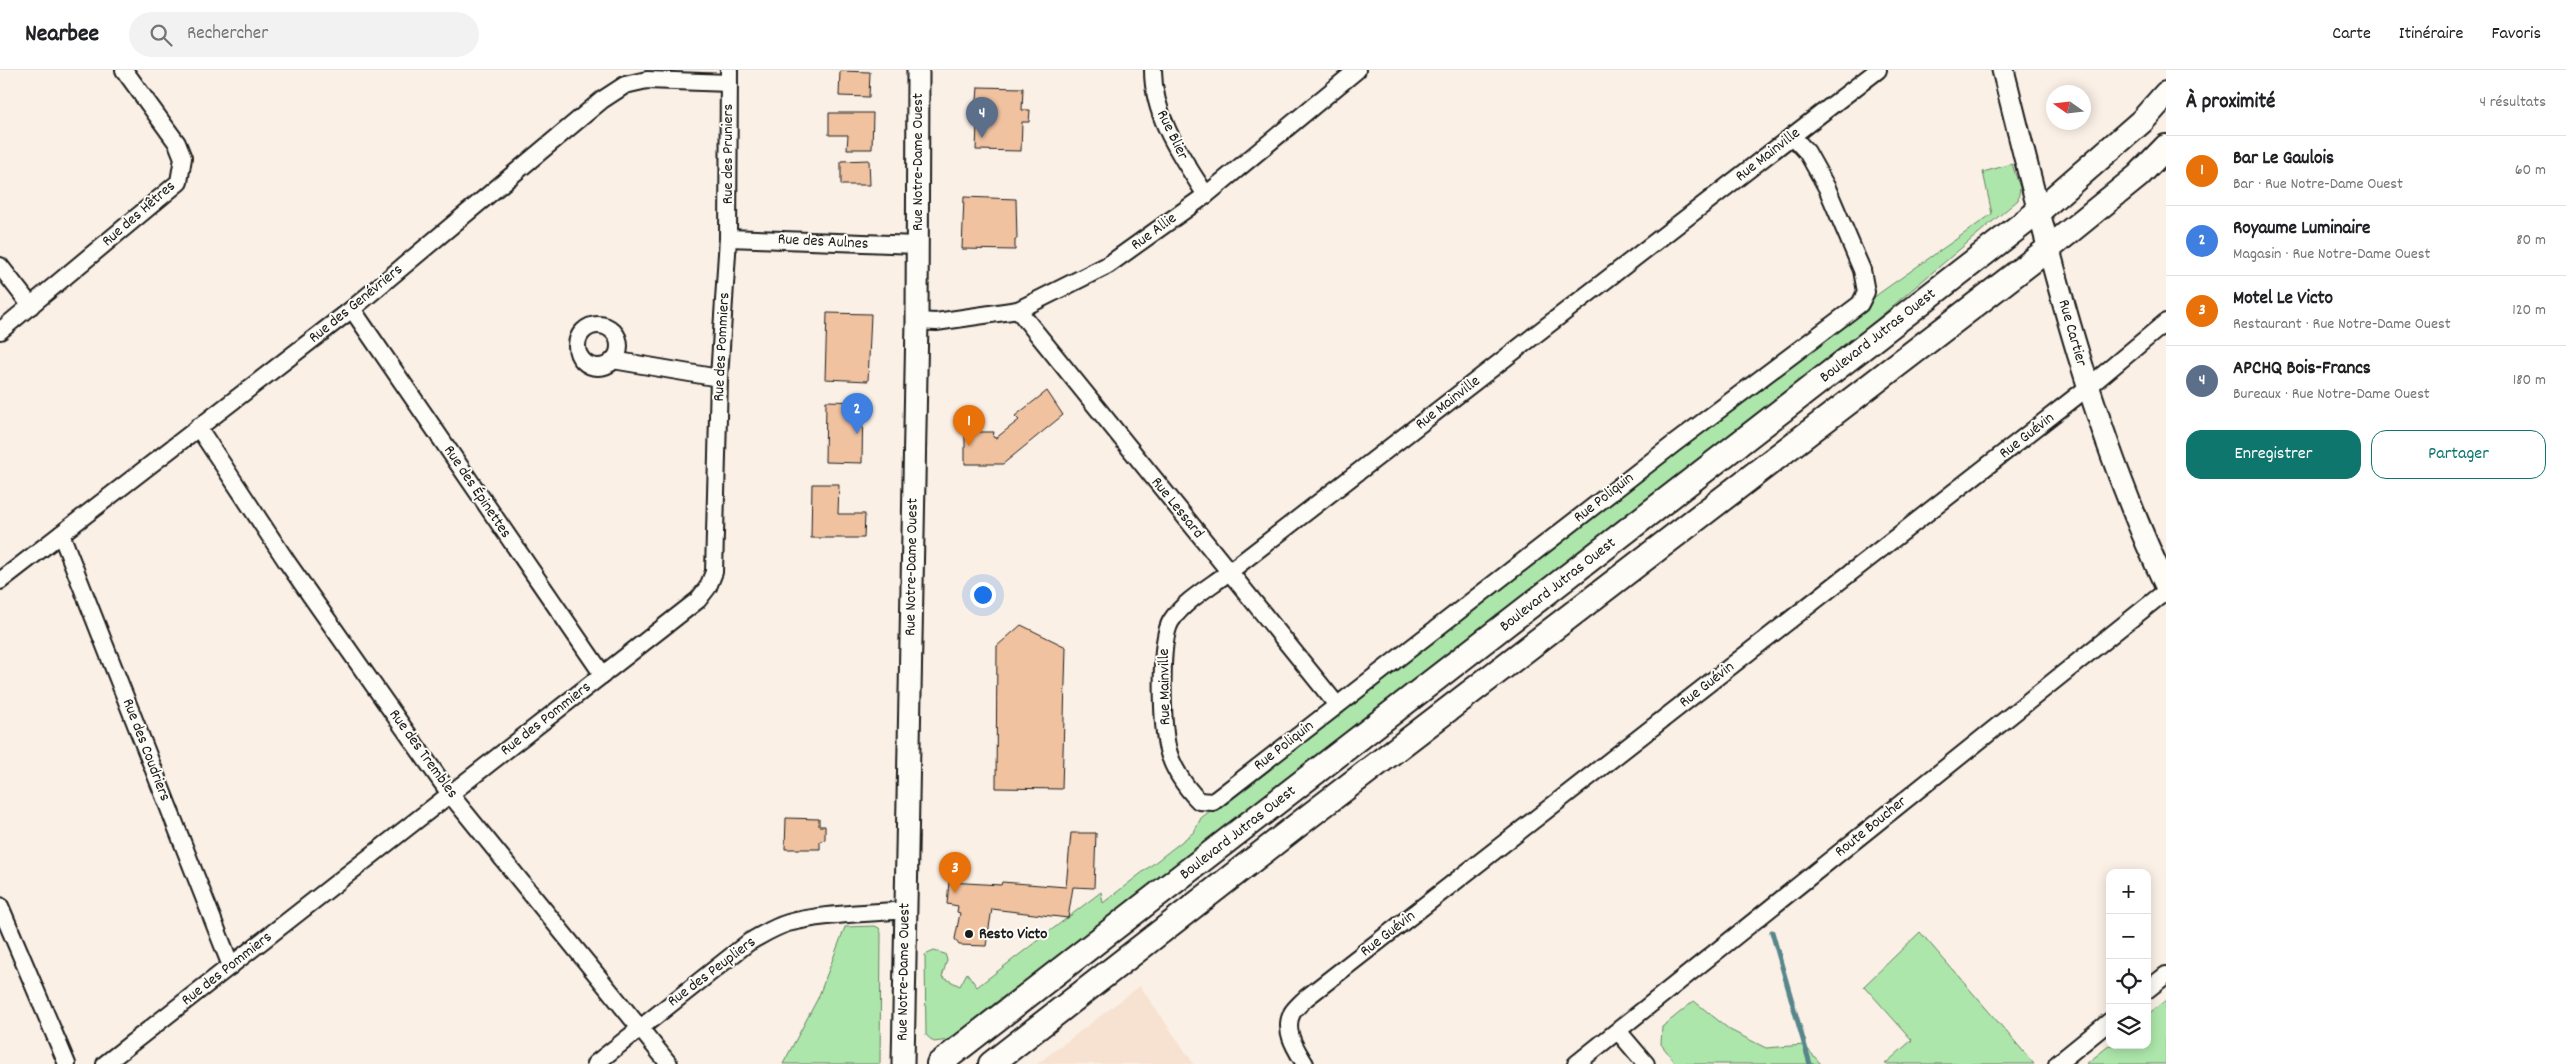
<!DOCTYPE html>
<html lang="fr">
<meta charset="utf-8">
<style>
body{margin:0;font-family:Dekko,sans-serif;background:#f2f2f2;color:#202124}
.controls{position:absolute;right:15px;bottom:15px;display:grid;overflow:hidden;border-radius:10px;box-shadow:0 2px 12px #0003}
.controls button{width:45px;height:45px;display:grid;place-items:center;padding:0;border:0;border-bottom:1px solid #e0e0e0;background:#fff;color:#202124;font:25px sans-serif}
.compass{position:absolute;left:2046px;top:15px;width:45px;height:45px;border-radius:50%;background:#fff;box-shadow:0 2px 12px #0003;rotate:284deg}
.you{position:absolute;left:982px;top:524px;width:18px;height:18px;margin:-12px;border:4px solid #fff;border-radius:50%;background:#1a73e8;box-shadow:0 0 0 8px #1a73e833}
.badge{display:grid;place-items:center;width:32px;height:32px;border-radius:50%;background:#0f766e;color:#fff;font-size:16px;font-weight:700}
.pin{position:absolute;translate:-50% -41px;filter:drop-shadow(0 1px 2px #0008)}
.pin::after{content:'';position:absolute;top:26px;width:18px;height:15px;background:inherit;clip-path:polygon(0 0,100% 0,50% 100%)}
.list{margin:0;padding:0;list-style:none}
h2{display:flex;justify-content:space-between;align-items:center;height:65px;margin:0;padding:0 20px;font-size:21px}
h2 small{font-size:16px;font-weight:400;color:#757577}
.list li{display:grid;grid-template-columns:32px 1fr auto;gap:15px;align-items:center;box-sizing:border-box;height:70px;padding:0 20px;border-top:1px solid #e0e0e0}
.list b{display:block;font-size:19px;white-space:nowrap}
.list p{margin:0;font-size:16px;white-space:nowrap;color:#757577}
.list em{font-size:16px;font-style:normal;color:#757577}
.actions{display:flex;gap:10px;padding:15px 20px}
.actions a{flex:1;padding:11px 0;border:1px solid #0f766e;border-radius:15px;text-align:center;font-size:18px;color:#0f766e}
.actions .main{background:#0f766e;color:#fff}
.icon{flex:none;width:28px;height:28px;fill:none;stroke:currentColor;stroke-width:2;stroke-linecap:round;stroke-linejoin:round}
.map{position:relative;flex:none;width:2166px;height:994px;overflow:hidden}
header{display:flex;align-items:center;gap:30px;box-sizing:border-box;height:70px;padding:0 25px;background:#fff;border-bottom:1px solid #e0e0e0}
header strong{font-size:24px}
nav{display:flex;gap:28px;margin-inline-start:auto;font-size:18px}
.search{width:350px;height:45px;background:#f2f2f2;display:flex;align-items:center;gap:12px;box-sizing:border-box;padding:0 18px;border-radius:28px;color:#757577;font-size:19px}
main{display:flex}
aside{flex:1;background:#fff}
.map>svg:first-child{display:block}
.built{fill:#f7e2d1}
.green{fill:#ade6aa;stroke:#648163}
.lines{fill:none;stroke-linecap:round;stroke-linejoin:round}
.stream{stroke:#56868a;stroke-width:5}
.building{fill:#f0c2a0;stroke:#1c1c1c}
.minor-casing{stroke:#1c1c1c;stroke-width:20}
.tertiary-casing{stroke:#1c1c1c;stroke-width:25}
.secondary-casing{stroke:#1c1c1c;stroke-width:28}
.minor{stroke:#fdfcf7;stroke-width:16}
.tertiary{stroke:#fdfcf7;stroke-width:21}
.secondary{stroke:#fdfcf7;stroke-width:24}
.poi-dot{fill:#1c1c1c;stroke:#fdfcf7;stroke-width:2}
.labels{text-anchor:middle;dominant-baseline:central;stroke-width:4;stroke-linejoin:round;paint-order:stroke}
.street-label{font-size:16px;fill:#1c1c1c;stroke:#fdfcf7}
.poi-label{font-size:16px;font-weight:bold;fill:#1c1c1c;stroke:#fdfcf7;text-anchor:start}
</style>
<header>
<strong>Nearbee</strong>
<div class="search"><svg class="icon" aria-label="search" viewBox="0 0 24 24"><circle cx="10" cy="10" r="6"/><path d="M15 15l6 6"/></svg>Rechercher</div>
<nav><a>Carte</a><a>Itinéraire</a><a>Favoris</a></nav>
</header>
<main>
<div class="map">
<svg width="2166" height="994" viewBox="0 0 2166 994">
<rect width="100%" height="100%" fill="#faf0e6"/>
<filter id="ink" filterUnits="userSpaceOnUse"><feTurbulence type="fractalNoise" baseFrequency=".02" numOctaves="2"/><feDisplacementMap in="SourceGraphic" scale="10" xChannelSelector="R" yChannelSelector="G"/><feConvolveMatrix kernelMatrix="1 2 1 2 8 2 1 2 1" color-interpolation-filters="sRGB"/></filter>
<g filter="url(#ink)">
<path class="built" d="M1140,916L1194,994H1037Z"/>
<g class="green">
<path d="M2012,94L2020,118L2018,130L1843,278L949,970L934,972L926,965L925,885L934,881L945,884L947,890L942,907L960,916L967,903L977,917L1101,822L1103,833L1194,762L1201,748L1276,689L1881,222L1992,144L1983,102Z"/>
<path d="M875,856L879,858L881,863L880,994H783L818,928L845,857Z"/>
<path d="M1920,862L2023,981L2034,994H1885L1912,970L1864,916Z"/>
<path d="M2166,930V994H2086L2110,975H2147V945Z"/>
<path d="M1694,931L1730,960L1766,978L1804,975L1821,994H1676L1661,974L1662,957Z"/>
</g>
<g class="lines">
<path class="stream" d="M1772,862L1810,994"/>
</g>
<g class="building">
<path d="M840,1L870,2L869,27L839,26Z"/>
<path d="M978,17L1023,18L1022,40H1030L1029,52H1022L1021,81L976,80L977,54L973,51V45L976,43Z"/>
<path d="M829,43H873L872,79H847L848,65H829Z"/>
<path d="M869,90L870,115H841V91Z"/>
<path d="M964,127L1016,129L1017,169H1015V180L962,179Z"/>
<path d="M827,243L871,244L868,311L825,309Z"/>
<path d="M1047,321L1063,345L1003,394H965V362H994L993,367L996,368L1019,350L1015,346Z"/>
<path d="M826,331L863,332L862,393L825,392Z"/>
<path d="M812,414H839L838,444H865L864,468H811Z"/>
<path d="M1021,555L1066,577L1062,719L996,718L997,576Z"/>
<path d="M786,748L819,749V756H825V770L820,771V779H785Z"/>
<path d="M1071,763H1096L1094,818L1073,817L1068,848L992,839L986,876L959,875L955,869L960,843L957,842L958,836L947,834L949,812L1001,815L1002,812L1066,817Z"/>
</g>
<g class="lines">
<defs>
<g id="minor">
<path d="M1153,0C1153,47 1181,86 1206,125"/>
<path d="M1792,66L1807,82L1827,118L1862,200L1866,222L1860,234L1675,373L1213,732L1199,731C1185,717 1171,696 1167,676C1162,651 1159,571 1171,551C1184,531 1211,516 1229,502L1792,66L1878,0"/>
<path d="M728,168L917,175"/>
<path d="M0,196L31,236"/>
<path d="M352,239L603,605"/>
<path d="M1018,240L1337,635"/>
<path d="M917,251L936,252L1018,240L1108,195L1206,125L1357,0"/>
<circle cx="598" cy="276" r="21"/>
<path d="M0,261L179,112L183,88L177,73L124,0"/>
<path d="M613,290L719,308"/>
<path d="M198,357L287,492L450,724L669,994"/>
<path d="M61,464L231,896"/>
<path d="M0,511L352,239L602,30L625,15L647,10L729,13"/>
<path d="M0,836L67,994"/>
<path d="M2147,920L2166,905"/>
<path d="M1618,961L1646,994"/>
<path d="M105,994L698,530L708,517L714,502L719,308L728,168L729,0"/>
<path d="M595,994L749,872C762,865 774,857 788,853C825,843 867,844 905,840"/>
<path d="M1305,994C1296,979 1283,961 1292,943C1295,938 1302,932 1306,928L2087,318L2166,252"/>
<path d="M1576,994L2166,521"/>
<path d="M2057,994L2110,951"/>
</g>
<g id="tertiary">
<path d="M2003,0C2047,175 2088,352 2166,516"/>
<path d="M903,994L917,251L918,0"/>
</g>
<g id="secondary">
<path d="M939,994L2039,141L2142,51L2166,24"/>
<path d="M991,994L1308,747L2048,179L2138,106L2166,77"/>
</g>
</defs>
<use href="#minor" class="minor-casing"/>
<use href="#tertiary" class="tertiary-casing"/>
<use href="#secondary" class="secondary-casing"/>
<use href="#minor" class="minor"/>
<use href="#tertiary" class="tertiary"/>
<use href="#secondary" class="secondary"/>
</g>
</g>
<circle class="poi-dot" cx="969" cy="864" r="5"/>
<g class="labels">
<g class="street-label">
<text transform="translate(1172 65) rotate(64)">Rue Blier</text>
<text transform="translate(728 84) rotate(-90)">Rue des Pruniers</text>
<text transform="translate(1768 85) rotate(-38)">Rue Mainville</text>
<text transform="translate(918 92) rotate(-90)">Rue Notre-Dame Ouest</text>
<text transform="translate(139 144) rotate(-41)">Rue des Hêtres</text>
<text transform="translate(1154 162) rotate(-36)">Rue Allie</text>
<text transform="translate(823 172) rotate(3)">Rue des Aulnes</text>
<text transform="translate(356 234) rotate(-39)">Rue des Genévriers</text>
<text transform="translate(2072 263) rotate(74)">Rue Cartier</text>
<text transform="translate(1878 266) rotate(-38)">Boulevard Jutras Ouest</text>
<text transform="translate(722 277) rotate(-87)">Rue des Pommiers</text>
<text transform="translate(1448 333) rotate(-38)">Rue Mainville</text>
<text transform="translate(2027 366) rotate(-38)">Rue Guévin</text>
<text transform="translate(477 422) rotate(56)">Rue des Épinettes</text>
<text transform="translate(1604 428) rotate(-38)">Rue Poliquin</text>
<text transform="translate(1177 438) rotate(51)">Rue Lessard</text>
<text transform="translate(912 497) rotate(-89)">Rue Notre-Dame Ouest</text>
<text transform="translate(1558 515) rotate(-38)">Boulevard Jutras Ouest</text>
<text transform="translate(1707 615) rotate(-38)">Rue Guévin</text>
<text transform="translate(1165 617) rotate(-91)">Rue Mainville</text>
<text transform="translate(546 649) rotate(-38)">Rue des Pommiers</text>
<text transform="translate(1284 676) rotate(-38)">Rue Poliquin</text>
<text transform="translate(146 680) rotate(69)">Rue des Coudriers</text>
<text transform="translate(423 684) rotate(54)">Rue des Trembles</text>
<text transform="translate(1871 757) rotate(-39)">Route Boucher</text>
<text transform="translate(1238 763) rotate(-38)">Boulevard Jutras Ouest</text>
<text transform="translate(1388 864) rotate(-38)">Rue Guévin</text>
<text transform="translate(227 899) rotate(-38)">Rue des Pommiers</text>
<text transform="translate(712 902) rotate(-37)">Rue des Peupliers</text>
<text transform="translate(904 902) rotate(-89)">Rue Notre-Dame Ouest</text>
</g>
<g class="poi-label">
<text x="979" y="864">Resto Victo</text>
</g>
</g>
</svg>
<div class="controls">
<button>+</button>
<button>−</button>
<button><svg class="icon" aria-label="locate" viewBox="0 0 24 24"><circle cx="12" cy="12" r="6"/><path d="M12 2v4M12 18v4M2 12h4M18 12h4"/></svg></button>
<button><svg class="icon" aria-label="layers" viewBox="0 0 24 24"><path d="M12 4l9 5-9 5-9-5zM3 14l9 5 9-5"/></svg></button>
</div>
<svg class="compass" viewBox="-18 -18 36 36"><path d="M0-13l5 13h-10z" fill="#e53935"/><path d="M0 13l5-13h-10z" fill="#757577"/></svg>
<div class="you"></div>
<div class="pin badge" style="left:969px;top:376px;background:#e8710a">1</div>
<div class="pin badge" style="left:857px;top:364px;background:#3f7fe0">2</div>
<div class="pin badge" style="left:955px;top:823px;background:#e8710a">3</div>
<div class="pin badge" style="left:982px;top:68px;background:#5c6f8a">4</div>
</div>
<aside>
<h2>À proximité<small>4 résultats</small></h2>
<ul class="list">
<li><span class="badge" style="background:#e8710a">1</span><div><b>Bar Le Gaulois</b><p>Bar · Rue Notre-Dame Ouest</p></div><em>60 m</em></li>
<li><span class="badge" style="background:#3f7fe0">2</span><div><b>Royaume Luminaire</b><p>Magasin · Rue Notre-Dame Ouest</p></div><em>80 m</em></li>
<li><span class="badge" style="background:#e8710a">3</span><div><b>Motel Le Victo</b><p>Restaurant · Rue Notre-Dame Ouest</p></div><em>120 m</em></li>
<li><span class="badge" style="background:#5c6f8a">4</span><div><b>APCHQ Bois-Francs</b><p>Bureaux · Rue Notre-Dame Ouest</p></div><em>180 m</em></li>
</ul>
<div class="actions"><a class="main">Enregistrer</a><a>Partager</a></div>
</aside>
</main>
